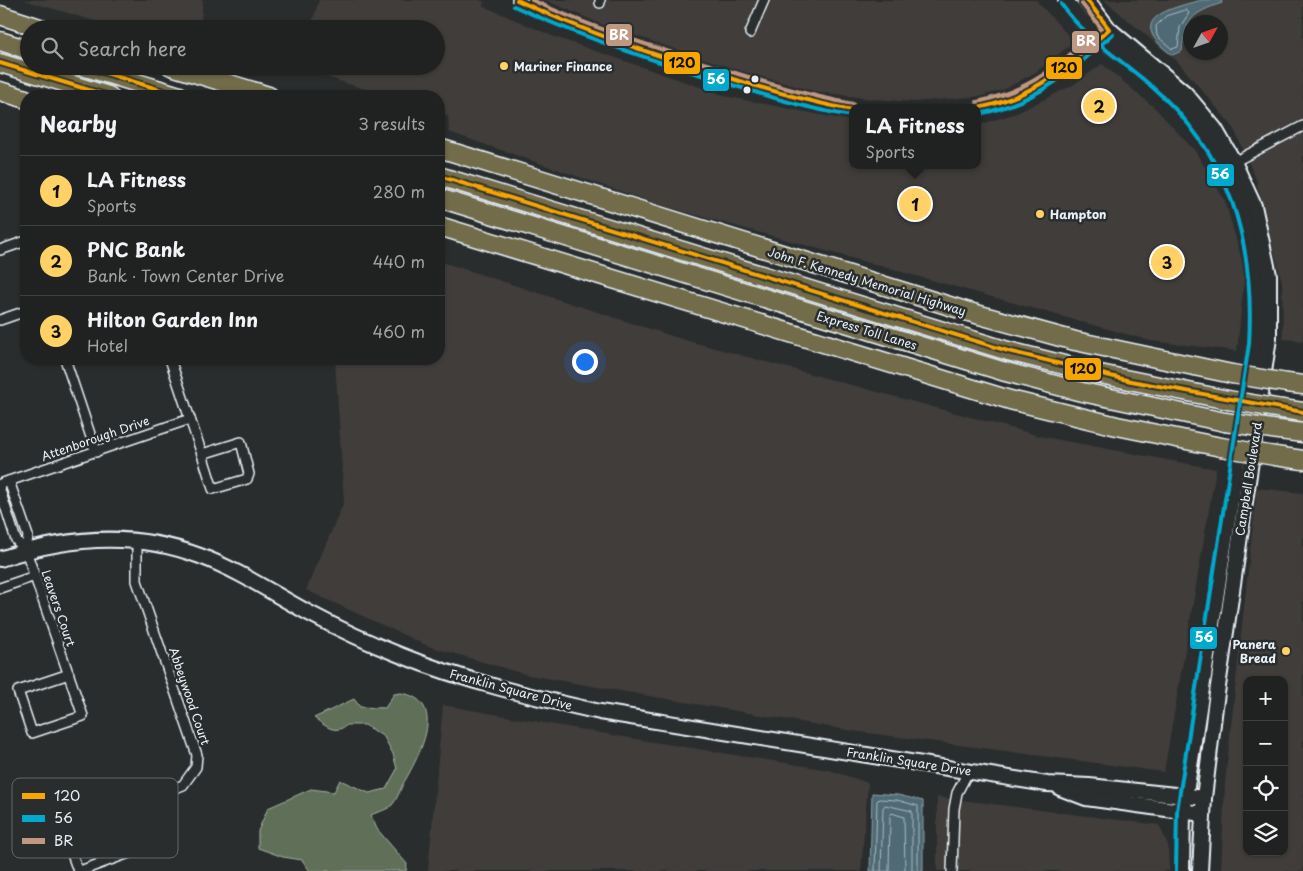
<!DOCTYPE html>
<meta charset="utf-8">
<style>
body{margin:0;font-family:"Playpen Sans",sans-serif;background:#2d2f2f;color:#f1f3f6}
.controls{position:absolute;right:15px;bottom:15px;display:grid;overflow:hidden;border-radius:10px;box-shadow:0 1px 4px #0004}
.controls button{width:45px;height:45px;display:grid;place-items:center;padding:0;border:0;border-bottom:1px solid #3d3f40;background:#202222;color:#f1f3f6;font:25px sans-serif}
.compass{position:absolute;left:1183px;top:15px;width:45px;height:45px;border-radius:50%;background:#202222;box-shadow:0 1px 4px #0004;rotate:50deg}
.you{position:absolute;left:584px;top:361px;width:18px;height:18px;margin:-12px;border:4px solid #fff;border-radius:50%;background:#1a73e8;box-shadow:0 0 0 8px #1a73e833}
.badge{display:grid;place-items:center;width:32px;height:32px;border-radius:50%;background:#ffd166;color:#111;font-size:16px;font-weight:700}
.pin{position:absolute;translate:-50% -50%;border:2px solid #fff;box-shadow:0 1px 5px #0006}
.popup{position:absolute;left:849px;top:104px;width:132px;height:65px;box-sizing:border-box;display:grid;place-content:center;border-radius:10px;background:#202222;filter:drop-shadow(0 1px 4px #0005);font-size:16px;white-space:nowrap;color:#a2a4a5}
.popup b{font-size:19px;color:#f1f3f6}
.popup::after{content:'';position:absolute;left:50%;top:100%;margin-left:-10px;border:10px solid transparent;border-top-color:#202222}
.list{margin:0;padding:0;list-style:none}
h2{display:flex;justify-content:space-between;align-items:center;height:65px;margin:0;padding:0 20px;font-size:21px}
h2 small{font-size:16px;font-weight:400;color:#a2a4a5}
.list li{display:grid;grid-template-columns:32px 1fr auto;gap:15px;align-items:center;box-sizing:border-box;height:70px;padding:0 20px;border-top:1px solid #3d3f40}
.list b{display:block;font-size:19px;white-space:nowrap}
.list p{margin:0;font-size:16px;white-space:nowrap;color:#a2a4a5}
.list em{font-size:16px;font-style:normal;color:#a2a4a5}
.icon{flex:none;width:28px;height:28px;fill:none;stroke:currentColor;stroke-width:2;stroke-linecap:round;stroke-linejoin:round}
.map{position:relative;flex:none;width:1303px;height:871px;overflow:hidden}
.search{position:absolute;background:#202222;box-shadow:0 1px 4px #0004;left:20px;top:20px;width:425px;height:55px;display:flex;align-items:center;gap:12px;box-sizing:border-box;padding:0 18px;border-radius:28px;color:#a2a4a5;font-size:19px}
.panel{position:absolute;background:#202222;box-shadow:0 1px 4px #0004;left:20px;top:90px;width:425px;height:275px;border-radius:20px}
.map>svg:first-child{display:block}
.built{fill:#403e3b;fill-rule:evenodd}
.green{fill:#607058;stroke:#a4b0a8}
.water{fill:#4f6a74;stroke:#8ca0a9}
.lines{fill:none;stroke-linecap:round;stroke-linejoin:round}
.shore{stroke:#abbbc3;stroke-width:1}
.street-casing{stroke:#e8f1f8;stroke-width:12}
.secondary-casing{stroke:#e8f1f8;stroke-width:18}
.highway-casing{stroke:#e8f1f8;stroke-width:21}
.street{stroke:#2a2d2e;stroke-width:9}
.secondary{stroke:#2a2d2e;stroke-width:14}
.highway{stroke:#726c4b;stroke-width:18}
.highway-bridge-casing{stroke:#e8f1f8;stroke-width:21;stroke-linecap:butt}
.highway-bridge{stroke:#726c4b;stroke-width:18}
.bus-1-casing{stroke:#2a2d2e;stroke-width:8}
.bus-2-casing{stroke:#2a2d2e;stroke-width:8}
.bus-3-casing{stroke:#2a2d2e;stroke-width:8}
.bus-1{stroke:#f7a600;stroke-width:4}
.bus-2{stroke:#00a9ce;stroke-width:4}
.bus-3{stroke:#c09882;stroke-width:4}
.poi-dot{fill:#ffd166;stroke:#2a2d2e;stroke-width:2}
.bus-dot{fill:#e8f1f8;stroke:#2a2d2e;stroke-width:2}
.labels{text-anchor:middle;dominant-baseline:central;stroke-width:5;stroke-linejoin:round;paint-order:stroke}
.poi-label{font-size:12px;font-weight:bold;fill:#e8f1f8;stroke:#2a2d2e;text-anchor:start}
.street-label{font-size:12px;fill:#e8f1f8;stroke:#2a2d2e}
.key{fill:#2a2d2e;stroke:#63686b;stroke-width:1}
.key-label{font-size:14px;fill:#e8f1f8}
.line-badge{stroke:#2a2d2e;stroke-width:2}
.badge-label{font-size:14px;text-anchor:middle;font-weight:bold;fill:#fff}
.pale-badge-label{font-size:14px;text-anchor:middle;font-weight:bold;fill:#111}
</style>
<div class="map">
<svg width="1303" height="871" viewBox="0 0 1303 871">
<rect width="100%" height="100%" fill="#2a2d2e"/>
<filter id="ink" filterUnits="userSpaceOnUse"><feTurbulence type="fractalNoise" baseFrequency=".02" numOctaves="2"/><feDisplacementMap in="SourceGraphic" scale="10" xChannelSelector="R" yChannelSelector="G"/><feConvolveMatrix kernelMatrix="1 2 1 2 8 2 1 2 1" color-interpolation-filters="sRGB"/></filter>
<g filter="url(#ink)">
<g class="built">
<path d="M24,0H203L200,29H121Z"/>
<path d="M319,0H480L484,2L483,6L555,37L729,97L852,121V165H978V125L1017,113L1073,85L1102,64L1155,108L1195,151L1225,201L1245,270L1237,351L1151,341L660,205L449,132L448,116L439,113V96H386L299,68V66H436V29H310Z"/>
<path d="M545,0H1036L1074,42L1036,72L1005,89L982,96L915,102L871,99L814,91L743,72L601,24Z"/>
<path d="M1104,0H1303V341L1283,339L1282,282L1256,179L1233,127L1178,62ZM1190,22H1220V52H1190Z"/>
<path d="M439,261L681,339L1044,437L1216,469L1164,772L853,731L528,675L428,646L306,590L344,502L335,359H439Z"/>
<path d="M1257,488L1303,493V871H1221L1225,782ZM1247,680H1284V852H1247Z"/>
<path d="M443,705L641,740L829,770L868,783L861,871H428Z"/>
<path d="M937,797L1159,825L1168,845L1169,871H937Z"/>
</g>
<path class="green" d="M401,693C450,701 418,758 403,784C400,790 397,800 392,805C388,810 377,812 371,815L377,829L407,864L406,871H310L302,860L283,857L258,848V831L268,808L311,789L334,792L340,780L369,793L386,789L397,769L393,754L384,737L365,725H347C334,735 326,726 314,718L354,699L360,707L385,708L394,694Z"/>
<g class="water">
<path d="M1202,0H1221L1222,3C1192,13 1185,19 1182,51L1172,55C1124,19 1167,9 1202,0Z"/>
<path d="M872,793L898,795L923,801V871H870Z"/>
</g>
<g class="lines">
<g class="shore">
<path d="M1186,10L1189,13L1180,27L1178,47L1172,49L1157,36L1156,26L1166,16Z"/>
<path d="M875,871L877,801L879,799L897,800L918,806V871"/>
<path d="M881,871L883,808L885,805L912,811V871"/>
<path d="M889,871L890,816L892,813L904,817L905,871"/>
</g>
<defs>
<g id="street">
<path d="M517,0C583,33 653,54 724,76C766,88 808,103 852,110"/>
<path d="M600,3V0"/>
<path d="M750,33L764,0"/>
<path d="M978,108C1029,101 1066,70 1102,36"/>
<path d="M1230,164L1303,126"/>
<path d="M0,250L26,241"/>
<path d="M0,320L26,311"/>
<path d="M65,359L96,452"/>
<path d="M190,419L202,454"/>
<path d="M241,442L249,474L247,479L213,489L202,454Z"/>
<path d="M9,481L28,536L26,551"/>
<path d="M0,484L190,419L170,359"/>
<path d="M0,490L16,540L26,551L83,716L32,733L18,691L69,674"/>
<path d="M0,588L35,576"/>
<path d="M78,871L63,829L115,812L183,785L196,767L197,755L137,581V541"/>
<path d="M80,871L129,853L115,812"/>
<path d="M952,871L954,809L957,793L969,770"/>
</g>
<g id="secondary">
<path d="M1066,0C1086,34 1126,56 1156,82C1233,150 1267,243 1255,345L1183,812L1182,871"/>
<path d="M1087,0L1109,29L1185,93L1215,129L1234,162L1254,206L1269,275V338L1215,707L1204,798L1200,871"/>
<path d="M0,559C65,537 134,531 200,556C238,570 272,593 307,612C337,628 369,643 400,655C464,681 533,697 600,712L1047,784L1089,786L1204,798"/>
<path d="M1060,788L1086,798L1203,814"/>
</g>
<g id="highway">
<path d="M0,15L43,29"/>
<path d="M0,41L29,50"/>
<path d="M0,63L109,96"/>
<path d="M82,66L180,96"/>
<path d="M171,66L269,96"/>
<path d="M0,91L26,99"/>
<path d="M439,148L969,312L1075,341L1232,374"/>
<path d="M439,176L1008,351L1100,374L1228,400"/>
<path d="M439,198L1002,371L1082,392L1225,422"/>
<path d="M439,226L1010,400L1117,426L1221,447"/>
<path d="M1287,383L1303,385"/>
<path d="M1282,409L1303,412"/>
<path d="M1279,430L1303,433"/>
<path d="M1275,456L1303,460"/>
</g>
</defs>
<use href="#street" class="street-casing"/>
<use href="#secondary" class="secondary-casing"/>
<use href="#highway" class="highway-casing"/>
<use href="#street" class="street"/>
<use href="#secondary" class="secondary"/>
<use href="#highway" class="highway"/>
<defs>
<g id="highway-bridge">
<path d="M1232,374L1287,383"/>
<path d="M1228,400L1282,409"/>
<path d="M1225,422L1279,430"/>
<path d="M1221,447L1275,456"/>
</g>
</defs>
<use href="#highway-bridge" class="highway-bridge-casing"/>
<use href="#highway-bridge" class="highway-bridge"/>
<defs>
<g id="bus-1">
<path d="M517,0C580,30 646,52 713,73C759,87 805,101 852,110"/>
<path d="M0,63L109,96"/>
<path d="M83,66L180,96"/>
<path d="M978,108C1035,96 1068,67 1109,29L1087,0"/>
<path d="M439,176L1008,351L1131,381L1303,412"/>
</g>
<g id="bus-2">
<path d="M1061,4C1085,38 1119,58 1150,85C1231,154 1255,242 1249,344L1177,811L1176,871"/>
<path d="M514,6C578,36 644,58 711,78C757,93 803,108 851,116"/>
<path d="M979,114C1037,102 1071,72 1113,34"/>
</g>
<g id="bus-3">
<path d="M532,0C589,27 650,46 710,65C757,80 804,95 853,104"/>
<path d="M977,102C1030,91 1061,64 1101,28L1082,4"/>
</g>
</defs>
<use href="#bus-1" class="bus-1-casing"/>
<use href="#bus-2" class="bus-2-casing"/>
<use href="#bus-3" class="bus-3-casing"/>
<use href="#bus-1" class="bus-1"/>
<use href="#bus-2" class="bus-2"/>
<use href="#bus-3" class="bus-3"/>
</g>
</g>
<g class="poi-dot">
<circle cx="504" cy="66" r="5"/>
<circle cx="1040" cy="214" r="5"/>
<circle cx="1286" cy="651" r="5"/>
</g>
<g class="bus-dot">
<circle cx="755" cy="79" r="4.5"/>
<circle cx="747" cy="90" r="4.5"/>
</g>
<g class="labels">
<g class="poi-label">
<text x="514" y="66">Mariner Finance</text>
<text x="1050" y="214">Hampton</text>
<text x="1276" y="644" text-anchor="end">Panera<tspan x="1276" dy="14">Bread</tspan></text>
</g>
<g class="street-label">
<text transform="translate(867 281) rotate(17)">John F. Kennedy Memorial Highway</text>
<text transform="translate(867 330) rotate(17)">Express Toll Lanes</text>
<text transform="translate(95 438) rotate(-19)">Attenborough Drive</text>
<text transform="translate(1248 479) rotate(-81)">Campbell Boulevard</text>
<text transform="translate(59 608) rotate(71)">Leavers Court</text>
<text transform="translate(511 689) rotate(15)">Franklin Square Drive</text>
<text transform="translate(190 696) rotate(71)">Abbeywood Court</text>
<text transform="translate(909 761) rotate(9)">Franklin Square Drive</text>
</g>
</g>
<rect x="12" y="778" width="166" height="80" rx="8" class="key"/>
<rect x="22" y="793" width="23" height="6" fill="#f7a600"/>
<rect x="22" y="815" width="23" height="7" fill="#00a9ce"/>
<rect x="22" y="838" width="23" height="6" fill="#c09882"/>
<g class="key-label">
<text x="54" y="801">120</text>
<text x="54" y="823">56</text>
<text x="54" y="846">BR</text>
</g>
<g class="line-badge">
<rect x="605" y="23" width="28" height="24" rx="5" fill="#c09882"/>
<rect x="1071" y="30" width="29" height="24" rx="5" fill="#c09882"/>
<rect x="663" y="51" width="38" height="24" rx="5" fill="#f7a600"/>
<rect x="1045" y="56" width="38" height="24" rx="5" fill="#f7a600"/>
<rect x="702" y="68" width="28" height="24" rx="5" fill="#00a9ce"/>
<rect x="1206" y="163" width="29" height="24" rx="5" fill="#00a9ce"/>
<rect x="1064" y="357" width="38" height="24" rx="5" fill="#f7a600"/>
<rect x="1189" y="626" width="29" height="24" rx="5" fill="#00a9ce"/>
</g>
<g class="badge-label">
<text x="619" y="40">BR</text>
<text x="1086" y="46">BR</text>
<text x="716" y="84">56</text>
<text x="1220" y="179">56</text>
<text x="1204" y="642">56</text>
</g>
<g class="pale-badge-label">
<text x="682" y="68">120</text>
<text x="1064" y="73">120</text>
<text x="1083" y="374">120</text>
</g>
</svg>
<div class="controls">
<button>+</button>
<button>−</button>
<button><svg class="icon" aria-label="locate" viewBox="0 0 24 24"><circle cx="12" cy="12" r="6"/><path d="M12 2v4M12 18v4M2 12h4M18 12h4"/></svg></button>
<button><svg class="icon" aria-label="layers" viewBox="0 0 24 24"><path d="M12 4l9 5-9 5-9-5zM3 14l9 5 9-5"/></svg></button>
</div>
<svg class="compass" viewBox="-18 -18 36 36"><path d="M0-13l5 13h-10z" fill="#e53935"/><path d="M0 13l5-13h-10z" fill="#a2a4a5"/></svg>
<div class="you"></div>
<div class="pin badge" style="left:915px;top:204px">1</div>
<div class="popup"><b>LA Fitness</b>Sports</div>
<div class="pin badge" style="left:1099px;top:106px">2</div>
<div class="pin badge" style="left:1167px;top:262px">3</div>
<div class="search"><svg class="icon" aria-label="search" viewBox="0 0 24 24"><circle cx="10" cy="10" r="6"/><path d="M15 15l6 6"/></svg>Search here</div>
<section class="panel">
<h2>Nearby<small>3 results</small></h2>
<ul class="list">
<li><span class="badge">1</span><div><b>LA Fitness</b><p>Sports</p></div><em>280 m</em></li>
<li><span class="badge">2</span><div><b>PNC Bank</b><p>Bank · Town Center Drive</p></div><em>440 m</em></li>
<li><span class="badge">3</span><div><b>Hilton Garden Inn</b><p>Hotel</p></div><em>460 m</em></li>
</ul>
</section>
</div>
